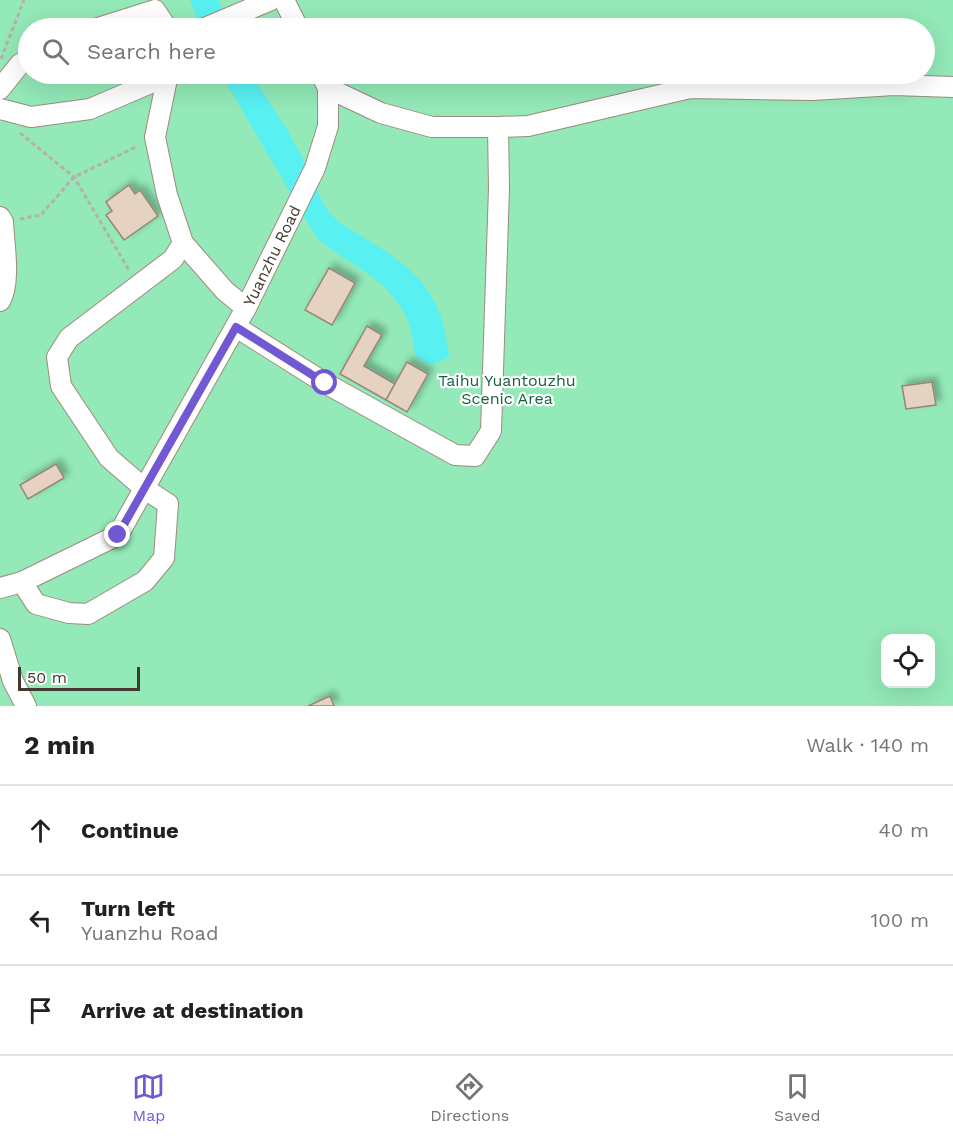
<!DOCTYPE html>
<meta charset="utf-8">
<style>
body{margin:0;font-family:"Work Sans",sans-serif;background:#f6f6f6;color:#202124}
.controls{position:absolute;right:18px;bottom:18px;display:grid;overflow:hidden;border-radius:12px;box-shadow:0 6px 24px #0002}
.controls button{width:54px;height:54px;display:grid;place-items:center;padding:0;border:0;border-bottom:2px solid #e0e0e0;background:#fff;color:#202124;font:30px sans-serif}
.scale{position:absolute;left:18px;bottom:15px;width:122px;box-sizing:border-box;padding-left:6px;border:3px solid #413932;border-top:0;font-size:16px;line-height:21px;white-space:nowrap;color:#413932;-webkit-text-stroke:4px #fff;paint-order:stroke}
.stop{position:absolute;width:18px;height:18px;margin:-14px;border:4px solid #7259d3;border-radius:50%;background:#fff}
.stop.end{background:#7259d3;border-color:#fff;box-shadow:0 2px 6px #0008}
.list{margin:0;padding:0;list-style:none}
h2{display:flex;justify-content:space-between;align-items:center;height:78px;margin:0;padding:0 24px;font-size:26px}
h2 small{font-size:20px;font-weight:400;color:#757577}
.list li{display:grid;grid-template-columns:39px 1fr auto;gap:18px;align-items:center;box-sizing:border-box;height:90px;padding:0 24px;border-top:2px solid #e0e0e0}
.list b{display:block;font-size:22px;white-space:nowrap}
.list p{margin:0;font-size:20px;white-space:nowrap;color:#757577}
.list em{font-size:20px;font-style:normal;color:#757577}
.icon{flex:none;width:33px;height:33px;fill:none;stroke:currentColor;stroke-width:2;stroke-linecap:round;stroke-linejoin:round}
.map{position:relative;flex:none;width:953px;height:706px;overflow:hidden}
.search{position:absolute;background:#fff;box-shadow:0 6px 24px #0002;left:18px;right:18px;top:18px;height:66px;display:flex;align-items:center;gap:15px;box-sizing:border-box;padding:0 21px;border-radius:33px;color:#757577;font-size:22px}
.sheet{height:348px;background:#fff}
nav{display:flex;justify-content:space-around;align-items:center;box-sizing:border-box;height:84px;border-top:2px solid #e0e0e0;background:#fff;font-size:16px;color:#757577}
nav a{display:grid;justify-items:center;gap:3px}
nav .on{color:#7259d3}
.map>svg:first-child{display:block}
.green{fill:#93e9b8;fill-rule:evenodd}
.water{fill:#59f0f2}
.building{fill:#e6d2c1;stroke:#978575;stroke-width:1.5;filter:url(#shadow)}
.lines{fill:none;stroke-linecap:round;stroke-linejoin:round}
.minor-casing{stroke:#9e8b7b;stroke-width:22}
.path{stroke:#b6b0ab;stroke-width:3;stroke-dasharray:4.5 3;stroke-linecap:butt}
.minor{stroke:#fff;stroke-width:20}
.route{stroke:#7259d3;stroke-width:8}
.labels{text-anchor:middle;dominant-baseline:central;stroke-width:4.5;stroke-linejoin:round;paint-order:stroke}
.street-label{font-size:16px;fill:#413932;stroke:#fff}
.park-label{font-size:16px;fill:#15623e;stroke:#fff}
</style>
<div class="map">
<svg width="953" height="706" viewBox="0 0 953 706">
<defs>
<filter id="shadow"><feDropShadow dx="5" dy="-5" stdDeviation="3" flood-color="#0004"/></filter>
</defs>
<rect width="100%" height="100%" fill="#fdf8f5"/>
<path class="green" d="M0,0H953V706H0ZM28,28H924V74H28ZM886,638H930V684H886Z"/>
<g class="water">
<path d="M190,0H219L227,28H201Z"/>
<path d="M221,74H250C269,101 288,129 303,159C311,175 317,194 327,209C337,223 352,230 366,239C419,271 442,293 449,357L431,365L416,357C413,345 412,332 408,321C392,280 348,265 317,238Z"/>
</g>
<g class="building">
<path d="M129,185L135,194L140,190L158,216L124,240L106,215L112,211L106,202Z"/>
<path d="M329,268L355,283L332,325L305,310Z"/>
<path d="M367,326L382,335L364,366L395,384L386,400L340,374Z"/>
<path d="M407,362L428,374L407,412L386,400Z"/>
<path d="M932,382L936,405L906,409L902,386Z"/>
<path d="M56,464L64,478L28,499L20,485Z"/>
<path d="M330,696L334,706H308Z"/>
</g>
<g class="lines">
<defs>
<g id="minor">
<path d="M284,0L298,28"/>
<path d="M98,28L155,10L167,28"/>
<path d="M205,28L271,0"/>
<path d="M168,74L155,137L167,195L183,243L225,291L246,308"/>
<path d="M328,88L381,113L432,127H498L528,126L690,88L813,90L894,85L953,87"/>
<path d="M0,89L20,64L28,60"/>
<path d="M0,109L31,117L90,109L167,76"/>
<path d="M0,217L3,222C4,243 11,283 0,301"/>
<path d="M236,327L325,383L455,455L475,456L491,431L499,188L498,127"/>
<path d="M22,582L36,604L69,613L88,614L145,581L164,558L168,504L145,489L109,458L61,386L57,357L69,338L173,259L183,243"/>
<path d="M0,588L22,582L118,535L246,308L315,168L328,126V88L321,74"/>
<path d="M0,639L13,681L26,706"/>
</g>
</defs>
<use href="#minor" class="minor-casing"/>
<g class="path">
<path d="M1,59L24,0"/>
<path d="M20,133L74,177L130,272"/>
<path d="M20,219L41,215L74,177L138,146"/>
</g>
<use href="#minor" class="minor"/>
</g>
<g class="lines">
<path class="route" d="M118,535L236,327L325,383"/>
</g>
<g class="labels">
<g class="street-label">
<text transform="translate(272 256) rotate(-64)">Yuanzhu Road</text>
</g>
<g class="park-label">
<text x="507" y="380">Taihu Yuantouzhu<tspan x="507" dy="18">Scenic Area</tspan></text>
</g>
</g>
</svg>
<div class="controls">
<button><svg class="icon" aria-label="locate" viewBox="0 0 24 24"><circle cx="12" cy="12" r="6"/><path d="M12 2v4M12 18v4M2 12h4M18 12h4"/></svg></button>
</div>
<div class="scale">50 m</div>
<div class="stop" style="left:325px;top:383px"></div>
<div class="stop end" style="left:118px;top:535px"></div>
<div class="search"><svg class="icon" aria-label="search" viewBox="0 0 24 24"><circle cx="10" cy="10" r="6"/><path d="M15 15l6 6"/></svg>Search here</div>
</div>
<section class="sheet">
<h2>2 min<small>Walk · 140 m</small></h2>
<ul class="list">
<li><svg class="icon" aria-label="ahead" viewBox="0 0 24 24"><path d="M12 20V5M6 11l6-6 6 6"/></svg><div><b>Continue</b></div><em>40 m</em></li>
<li><svg class="icon" aria-label="left" viewBox="0 0 24 24"><path d="M17 20v-9H6M10 6l-5 5 5 5"/></svg><div><b>Turn left</b><p>Yuanzhu Road</p></div><em>100 m</em></li>
<li><svg class="icon" aria-label="arrive" viewBox="0 0 24 24"><path d="M6 21V4h12l-3 4 3 4H6"/></svg><div><b>Arrive at destination</b></div></li>
</ul>
</section>
<nav>
<a class="on"><svg class="icon" aria-label="map" viewBox="0 0 24 24"><path d="M3 6l6-2 6 2 6-2v14l-6 2-6-2-6 2zM9 4v14M15 6v14"/></svg>Map</a>
<a><svg class="icon" aria-label="directions" viewBox="0 0 24 24"><path d="M12 3l9 9-9 9-9-9zM9 14v-3h6M13 9l2 2-2 2"/></svg>Directions</a>
<a><svg class="icon" aria-label="saved" viewBox="0 0 24 24"><path d="M7 4h10v16l-5-4-5 4z"/></svg>Saved</a>
</nav>
